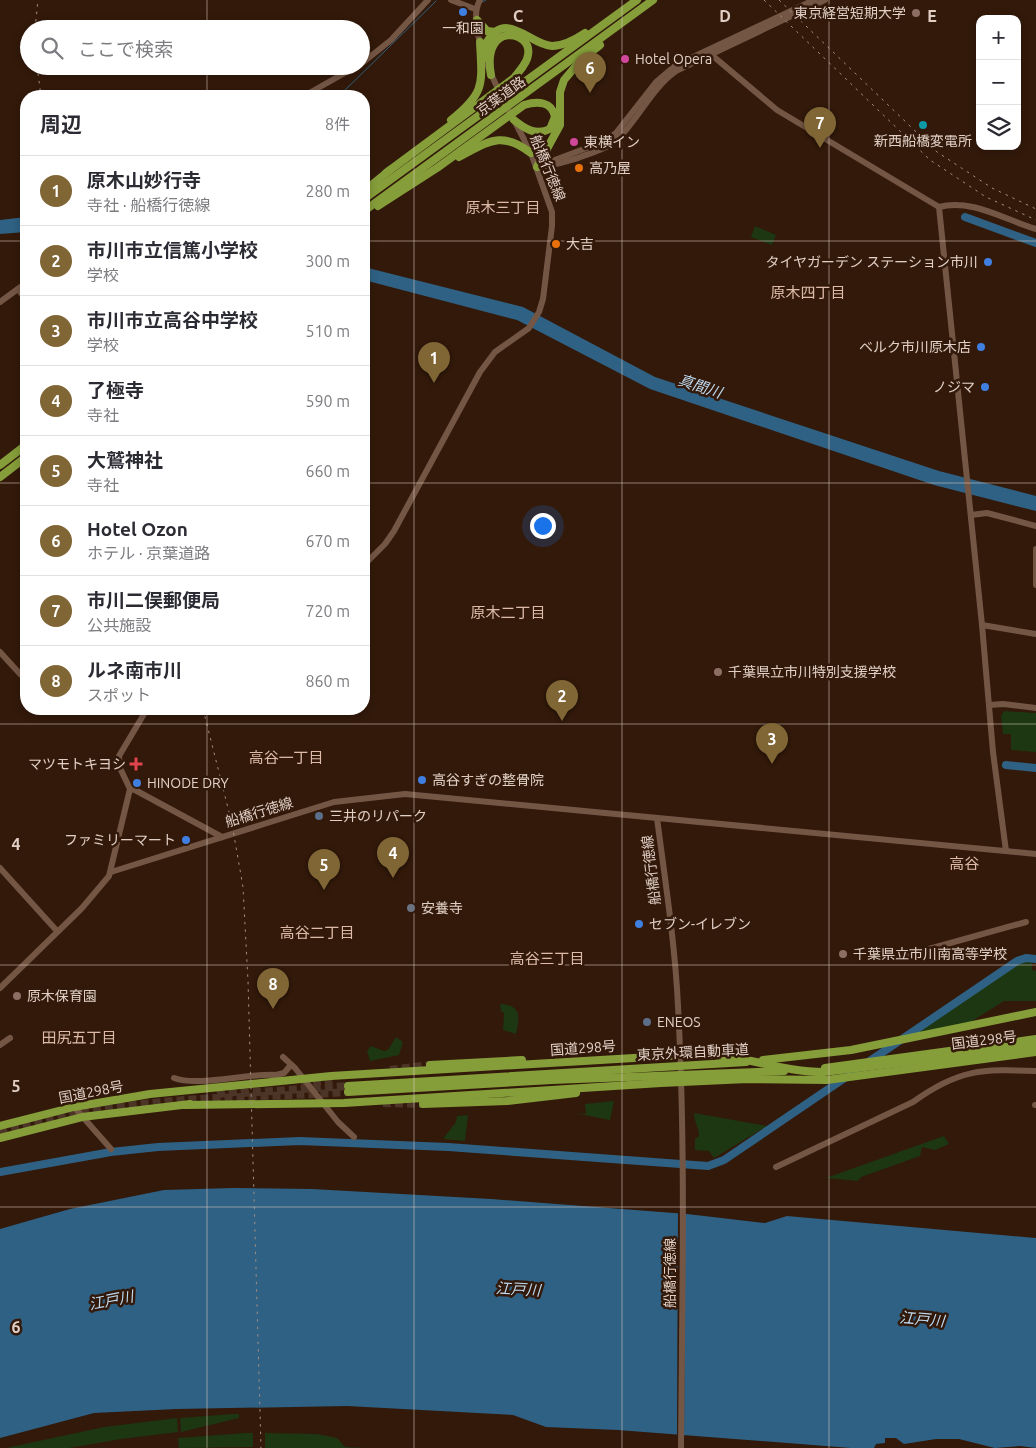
<!DOCTYPE html>
<html lang="ja">
<meta charset="utf-8">
<style>
body{margin:0;font-family:Ubuntu,"Noto Sans JP",sans-serif;background:#f7f7f7;color:#2b2b33}
.controls{position:absolute;right:15px;top:15px;display:grid;overflow:hidden;border-radius:10px;box-shadow:0 2px 8px #0003}
.controls button{width:45px;height:45px;display:grid;place-items:center;padding:0;border:0;border-bottom:1px solid #e1e1e2;background:#fff;color:#2b2b33;font:25px sans-serif}
.you{position:absolute;left:542px;top:525px;width:18px;height:18px;margin:-12px;border:4px solid #fff;border-radius:50%;background:#1a73e8;box-shadow:0 0 0 8px #1a73e833}
.badge{display:grid;place-items:center;width:32px;height:32px;border-radius:50%;background:#806535;color:#fff;font-size:16px;font-weight:700}
.pin{position:absolute;translate:-50% -41px;filter:drop-shadow(0 1px 2px #0008)}
.pin::after{content:'';position:absolute;top:26px;width:18px;height:15px;background:inherit;clip-path:polygon(0 0,100% 0,50% 100%)}
.list{margin:0;padding:0;list-style:none}
h2{display:flex;justify-content:space-between;align-items:center;height:65px;margin:0;padding:0 20px;font-size:21px}
h2 small{font-size:16px;font-weight:400;color:#7c7c81}
.list li{display:grid;grid-template-columns:32px 1fr auto;gap:15px;align-items:center;box-sizing:border-box;height:70px;padding:0 20px;border-top:1px solid #e1e1e2}
.list b{display:block;font-size:19px;white-space:nowrap}
.list p{margin:0;font-size:16px;white-space:nowrap;color:#7c7c81}
.list em{font-size:16px;font-style:normal;color:#7c7c81}
.icon{flex:none;width:28px;height:28px;fill:none;stroke:currentColor;stroke-width:2;stroke-linecap:round;stroke-linejoin:round}
.map{position:relative;flex:none;width:1036px;height:1448px;overflow:hidden}
.search{position:absolute;background:#fff;box-shadow:0 2px 8px #0003;left:20px;top:20px;width:350px;height:55px;display:flex;align-items:center;gap:12px;box-sizing:border-box;padding:0 18px;border-radius:28px;color:#7c7c81;font-size:19px}
.panel{position:absolute;background:#fff;box-shadow:0 2px 8px #0003;left:20px;top:90px;width:350px;height:625px;border-radius:20px}
.map>svg:first-child{display:block}
.green{fill:#1c3711}
.water{fill:#2f6184}
.pier{fill:#32190a}
.lines{fill:none;stroke-linecap:round;stroke-linejoin:round}
.stream{stroke:#2f6184;stroke-width:1}
.river{stroke:#2f6184;stroke-width:8}
.highway-tunnel{stroke:#4c3426;stroke-width:8;stroke-dasharray:8 4;stroke-linecap:butt}
.secondary{stroke:#745645;stroke-width:6}
.highway{stroke:#859e3a;stroke-width:8}
.rail{stroke:#a28e82;stroke-width:1;stroke-dasharray:2.5 5;stroke-linecap:butt}
.grid{fill:none;stroke:#e1cfc6;stroke-width:1;stroke-opacity:0.55}
.shop-dot{fill:#3f7fe0;stroke:#32190a;stroke-width:2}
.education-dot{fill:#8d6e63;stroke:#32190a;stroke-width:2}
.hotel-dot{fill:#d1479c;stroke:#32190a;stroke-width:2}
.culture-dot{fill:#0f9aa8;stroke:#32190a;stroke-width:2}
.food-dot{fill:#e8710a;stroke:#32190a;stroke-width:2}
.health-dot{fill:#e0444e;stroke:#32190a;stroke-width:2}
.service-dot{fill:#5c6f8a;stroke:#32190a;stroke-width:2}
.worship-dot{fill:#6b7280;stroke:#32190a;stroke-width:2}
.labels{text-anchor:middle;dominant-baseline:central;stroke-width:5;stroke-linejoin:round;paint-order:stroke}
.poi-label{font-size:14px;fill:#e1cfc6;stroke:#32190a;text-anchor:start}
.street-label{font-size:14px;fill:#e1cfc6;stroke:#32190a}
.neighbourhood-label{font-size:15px;fill:#ddbba8;stroke:#32190a}
.water-label{font-size:15px;font-style:italic;fill:#c0dcf3;stroke:#32190a}
.grid-label{font-size:16px;text-anchor:middle;font-weight:bold;fill:#e1cfc6;stroke:#32190a;stroke-width:5;stroke-linejoin:round;paint-order:stroke}
</style>
<div class="map">
<svg width="1036" height="1448" viewBox="0 0 1036 1448">
<rect width="100%" height="100%" fill="#32190a"/>
<g class="green">
<path d="M755,226L776,235L772,245L751,237Z"/>
<path d="M1004,711L1036,713V752L1011,750V734H1003L1001,716Z"/>
<path d="M1028,960L1032,961V970L1036,971V1001H1004L969,1023L919,1034L921,1029C957,1009 989,976 1028,960Z"/>
<path d="M500,1004C521,1005 520,1016 516,1034L503,1030L504,1013L501,1011Z"/>
<path d="M396,1037L403,1042L399,1055L370,1061L367,1051L371,1046L384,1051L388,1050Z"/>
<path d="M614,1101L610,1120L575,1113L586,1114L585,1104Z"/>
<path d="M694,1113L767,1126L714,1158L709,1151L695,1150V1139L699,1136C699,1127 694,1122 694,1113Z"/>
<path d="M468,1115L465,1141L443,1139L456,1122L457,1116Z"/>
<path d="M944,1136L949,1144L935,1150L922,1147L920,1156L861,1177L858,1181L826,1178Z"/>
<path d="M232,1414H239V1418L181,1432L180,1418Z"/>
<path d="M177,1418L178,1432L121,1439L69,1448H6L104,1427Z"/>
<path d="M246,1433H253V1447L179,1448L178,1438Z"/>
<path d="M265,1433L317,1434L337,1438L345,1447L366,1448H265Z"/>
</g>
<g class="water">
<path d="M26,217V232L0,234V220Z"/>
<path d="M364,267L523,307L655,377L939,471L1036,496V511L934,485L650,389L517,320L364,280Z"/>
<path d="M233,1188L312,1189L491,1199L687,1214L765,1223L787,1216L1036,1238V1448L1020,1446L995,1448L959,1439H936L904,1444L896,1438H885V1443L876,1444L874,1448H851L618,1430L546,1427L513,1415L347,1406L176,1409L94,1413L0,1438V1229L70,1209L164,1190Z"/>
</g>
<path class="pier" d="M678,1211L685,1212L684,1438L677,1437Z"/>
<g class="lines">
<g class="stream">
<path d="M482,2L486,0"/>
<path d="M339,96L436,1"/>
</g>
<g class="river">
<path d="M965,217L1036,243"/>
<path d="M1006,765L1036,768"/>
<path d="M0,1172L111,1152L158,1147L300,1141L448,1147L708,1166L724,1160L1017,961L1026,958L1036,959"/>
</g>
<g class="highway-tunnel">
<path d="M390,1070L430,1065"/>
<path d="M301,1084L332,1079"/>
<path d="M241,1093L348,1086"/>
<path d="M217,1094L245,1091"/>
<path d="M383,1103L423,1104"/>
<path d="M0,1134C42,1122 84,1112 127,1106C200,1096 275,1097 348,1092"/>
</g>
<g class="secondary">
<path d="M451,0L475,9"/>
<path d="M480,0C465,26 496,86 509,111"/>
<path d="M707,51L777,110L939,207C971,198 1005,220 1036,229"/>
<path d="M361,64L391,40L428,0"/>
<path d="M304,96L357,66"/>
<path d="M539,166L605,141L616,133L656,82L676,65L814,0"/>
<path d="M537,167C551,167 564,162 578,158C588,154 600,151 610,145C636,126 649,90 676,71L825,0"/>
<path d="M939,207L982,625L993,752L1006,851"/>
<path d="M18,289L26,300"/>
<path d="M0,302L26,283"/>
<path d="M971,515L987,513L1036,526"/>
<path d="M1036,549V585"/>
<path d="M364,565L385,544L394,531L480,372L495,352L529,328L539,312L543,299L552,226V212L531,153L515,122"/>
<path d="M982,625L1036,634"/>
<path d="M0,652L21,675L26,669"/>
<path d="M989,705L1003,704L1036,708"/>
<path d="M130,789L135,790L222,837"/>
<path d="M657,818C665,880 675,943 678,1006C686,1153 682,1301 681,1448"/>
<path d="M0,868L57,931"/>
<path d="M111,872L334,802L405,794L1036,854"/>
<path d="M900,957L1026,922"/>
<path d="M0,988L82,908L109,876L130,789L120,768L119,756L147,709"/>
<path d="M0,1045L10,1038"/>
<path d="M283,1057L295,1068L338,1122L354,1137"/>
<path d="M272,1076L284,1073L290,1066"/>
<path d="M174,1078C199,1087 246,1073 277,1075"/>
<path d="M1035,1105H1036"/>
<path d="M74,1107L111,1149"/>
<path d="M776,1167L913,1102C959,1069 981,1069 1036,1071"/>
</g>
<g class="highway">
<path d="M477,20L487,31L496,32"/>
<path d="M485,58L487,42C506,9 530,45 552,46C563,46 576,39 585,33"/>
<path d="M451,120C486,92 482,84 480,42"/>
<path d="M459,157C488,142 501,130 531,153"/>
<path d="M537,167L560,125V92L564,80L581,60L600,45"/>
<path d="M386,173L514,78C519,71 527,64 528,55C533,30 481,21 491,75"/>
<path d="M364,191L390,170"/>
<path d="M364,199L637,0"/>
<path d="M378,206L437,168L524,105C537,101 552,101 555,117L550,129C536,136 525,129 514,120"/>
<path d="M364,211L653,0"/>
<path d="M0,465L26,445"/>
<path d="M0,477L26,457"/>
<path d="M763,1060L851,1050L1036,1012"/>
<path d="M430,1065L522,1060"/>
<path d="M825,1068L1036,1039"/>
<path d="M348,1086L746,1062"/>
<path d="M348,1092L552,1080L784,1071"/>
<path d="M423,1104L507,1101L576,1093"/>
<path d="M185,1105L344,1103L661,1083L747,1079L827,1080L1036,1052"/>
<path d="M0,1126L74,1107L150,1094L331,1076L701,1054C743,1055 782,1072 824,1072L1036,1046"/>
<path d="M0,1138L82,1117L190,1104"/>
</g>
<g class="rail">
<path d="M764,0L930,160L986,197L1036,220"/>
<path d="M779,0L937,152L992,188L1036,209"/>
<path d="M35,29L38,0"/>
<path d="M37,66L41,96"/>
<path d="M203,709L232,824L243,887L248,981L261,1448"/>
</g>
</g>
<path class="grid" d="M207,0V29M414,0V1448M622,0V1448M829,0V1448M207,66V96M0,241H26M364,241H1036M0,483H26M364,483H1036M207,709V1448M0,724H1036M0,965H1036M0,1207H1036"/>
<g class="shop-dot">
<circle cx="463" cy="12" r="5"/>
<circle cx="988" cy="262" r="5"/>
<circle cx="981" cy="347" r="5"/>
<circle cx="985" cy="387" r="5"/>
<circle cx="422" cy="780" r="5"/>
<circle cx="137" cy="783" r="5"/>
<circle cx="186" cy="840" r="5"/>
<circle cx="639" cy="924" r="5"/>
</g>
<g class="education-dot">
<circle cx="916" cy="13" r="5"/>
<circle cx="718" cy="672" r="5"/>
<circle cx="843" cy="954" r="5"/>
<circle cx="17" cy="996" r="5"/>
</g>
<g class="hotel-dot">
<circle cx="625" cy="59" r="5"/>
<circle cx="574" cy="142" r="5"/>
</g>
<circle class="culture-dot" cx="923" cy="125" r="5"/>
<g class="food-dot">
<circle cx="579" cy="168" r="5"/>
<circle cx="556" cy="244" r="5"/>
</g>
<path class="health-dot" d="M133.5 756.5h5v5h5v5h-5v5h-5v-5h-5v-5h5z"/>
<g class="service-dot">
<circle cx="319" cy="816" r="5"/>
<circle cx="647" cy="1022" r="5"/>
</g>
<circle class="worship-dot" cx="411" cy="908" r="5"/>
<g class="labels">
<g class="poi-label">
<text x="906" y="13" text-anchor="end">東京経営短期大学</text>
<text x="463" y="28" text-anchor="middle">一和園</text>
<text x="635" y="59">Hotel Opera</text>
<text x="923" y="141" text-anchor="middle">新西船橋変電所</text>
<text x="584" y="142">東横イン</text>
<text x="589" y="168">高乃屋</text>
<text x="566" y="244">大吉</text>
<text x="978" y="262" text-anchor="end">タイヤガーデン ステーション市川</text>
<text x="971" y="347" text-anchor="end">ベルク市川原木店</text>
<text x="975" y="387" text-anchor="end">ノジマ</text>
<text x="728" y="672">千葉県立市川特別支援学校</text>
<text x="126" y="764" text-anchor="end">マツモトキヨシ</text>
<text x="432" y="780">高谷すぎの整骨院</text>
<text x="147" y="783">HINODE DRY</text>
<text x="329" y="816">三井のリパーク</text>
<text x="176" y="840" text-anchor="end">ファミリーマート</text>
<text x="421" y="908">安養寺</text>
<text x="649" y="924">セブン-イレブン</text>
<text x="853" y="954">千葉県立市川南高等学校</text>
<text x="27" y="996">原木保育園</text>
<text x="657" y="1022">ENEOS</text>
</g>
<g class="street-label">
<text transform="translate(501 96) rotate(-36)">京葉道路</text>
<text transform="translate(548 168) rotate(68)">船橋行徳線</text>
<text transform="translate(259 812) rotate(-17)">船橋行徳線</text>
<text transform="translate(651 870) rotate(-97)">船橋行徳線</text>
<text transform="translate(984 1040) rotate(-7)">国道298号</text>
<text transform="translate(583 1048) rotate(-4)">国道298号</text>
<text transform="translate(693 1052) rotate(-3)">東京外環自動車道</text>
<text transform="translate(91 1092) rotate(-11)">国道298号</text>
<text transform="translate(670 1273) rotate(-90)">船橋行徳線</text>
</g>
<g class="neighbourhood-label">
<text x="503" y="207">原木三丁目</text>
<text x="808" y="292">原木四丁目</text>
<text x="508" y="612">原木二丁目</text>
<text x="286" y="757">高谷一丁目</text>
<text x="964" y="863">高谷</text>
<text x="317" y="932">高谷二丁目</text>
<text x="547" y="958">高谷三丁目</text>
<text x="79" y="1037">田尻五丁目</text>
</g>
<g class="water-label">
<text transform="translate(700 386) rotate(18)">真間川</text>
<text transform="translate(518 1289) rotate(3)">江戸川</text>
<text transform="translate(111 1300) rotate(-11)">江戸川</text>
<text transform="translate(922 1319) rotate(5)">江戸川</text>
</g>
</g>
<g class="grid-label">
<text x="518" y="22">C</text>
<text x="725" y="22">D</text>
<text x="932" y="22">E</text>
<text x="16" y="850">4</text>
<text x="16" y="1092">5</text>
<text x="16" y="1333">6</text>
</g>
</svg>
<div class="controls">
<button>+</button>
<button>−</button>
<button><svg class="icon" aria-label="layers" viewBox="0 0 24 24"><path d="M12 4l9 5-9 5-9-5zM3 14l9 5 9-5"/></svg></button>
</div>
<div class="you"></div>
<div class="pin badge" style="left:434px;top:383px">1</div>
<div class="pin badge" style="left:562px;top:721px">2</div>
<div class="pin badge" style="left:772px;top:764px">3</div>
<div class="pin badge" style="left:393px;top:878px">4</div>
<div class="pin badge" style="left:324px;top:890px">5</div>
<div class="pin badge" style="left:590px;top:93px">6</div>
<div class="pin badge" style="left:820px;top:148px">7</div>
<div class="pin badge" style="left:273px;top:1009px">8</div>
<div class="search"><svg class="icon" aria-label="search" viewBox="0 0 24 24"><circle cx="10" cy="10" r="6"/><path d="M15 15l6 6"/></svg>ここで検索</div>
<section class="panel">
<h2>周辺<small>8件</small></h2>
<ul class="list">
<li><span class="badge">1</span><div><b>原木山妙行寺</b><p>寺社 · 船橋行徳線</p></div><em>280 m</em></li>
<li><span class="badge">2</span><div><b>市川市立信篤小学校</b><p>学校</p></div><em>300 m</em></li>
<li><span class="badge">3</span><div><b>市川市立高谷中学校</b><p>学校</p></div><em>510 m</em></li>
<li><span class="badge">4</span><div><b>了極寺</b><p>寺社</p></div><em>590 m</em></li>
<li><span class="badge">5</span><div><b>大鷲神社</b><p>寺社</p></div><em>660 m</em></li>
<li><span class="badge">6</span><div><b>Hotel Ozon</b><p>ホテル · 京葉道路</p></div><em>670 m</em></li>
<li><span class="badge">7</span><div><b>市川二俣郵便局</b><p>公共施設</p></div><em>720 m</em></li>
<li><span class="badge">8</span><div><b>ルネ南市川</b><p>スポット</p></div><em>860 m</em></li>
</ul>
</section>
</div>
